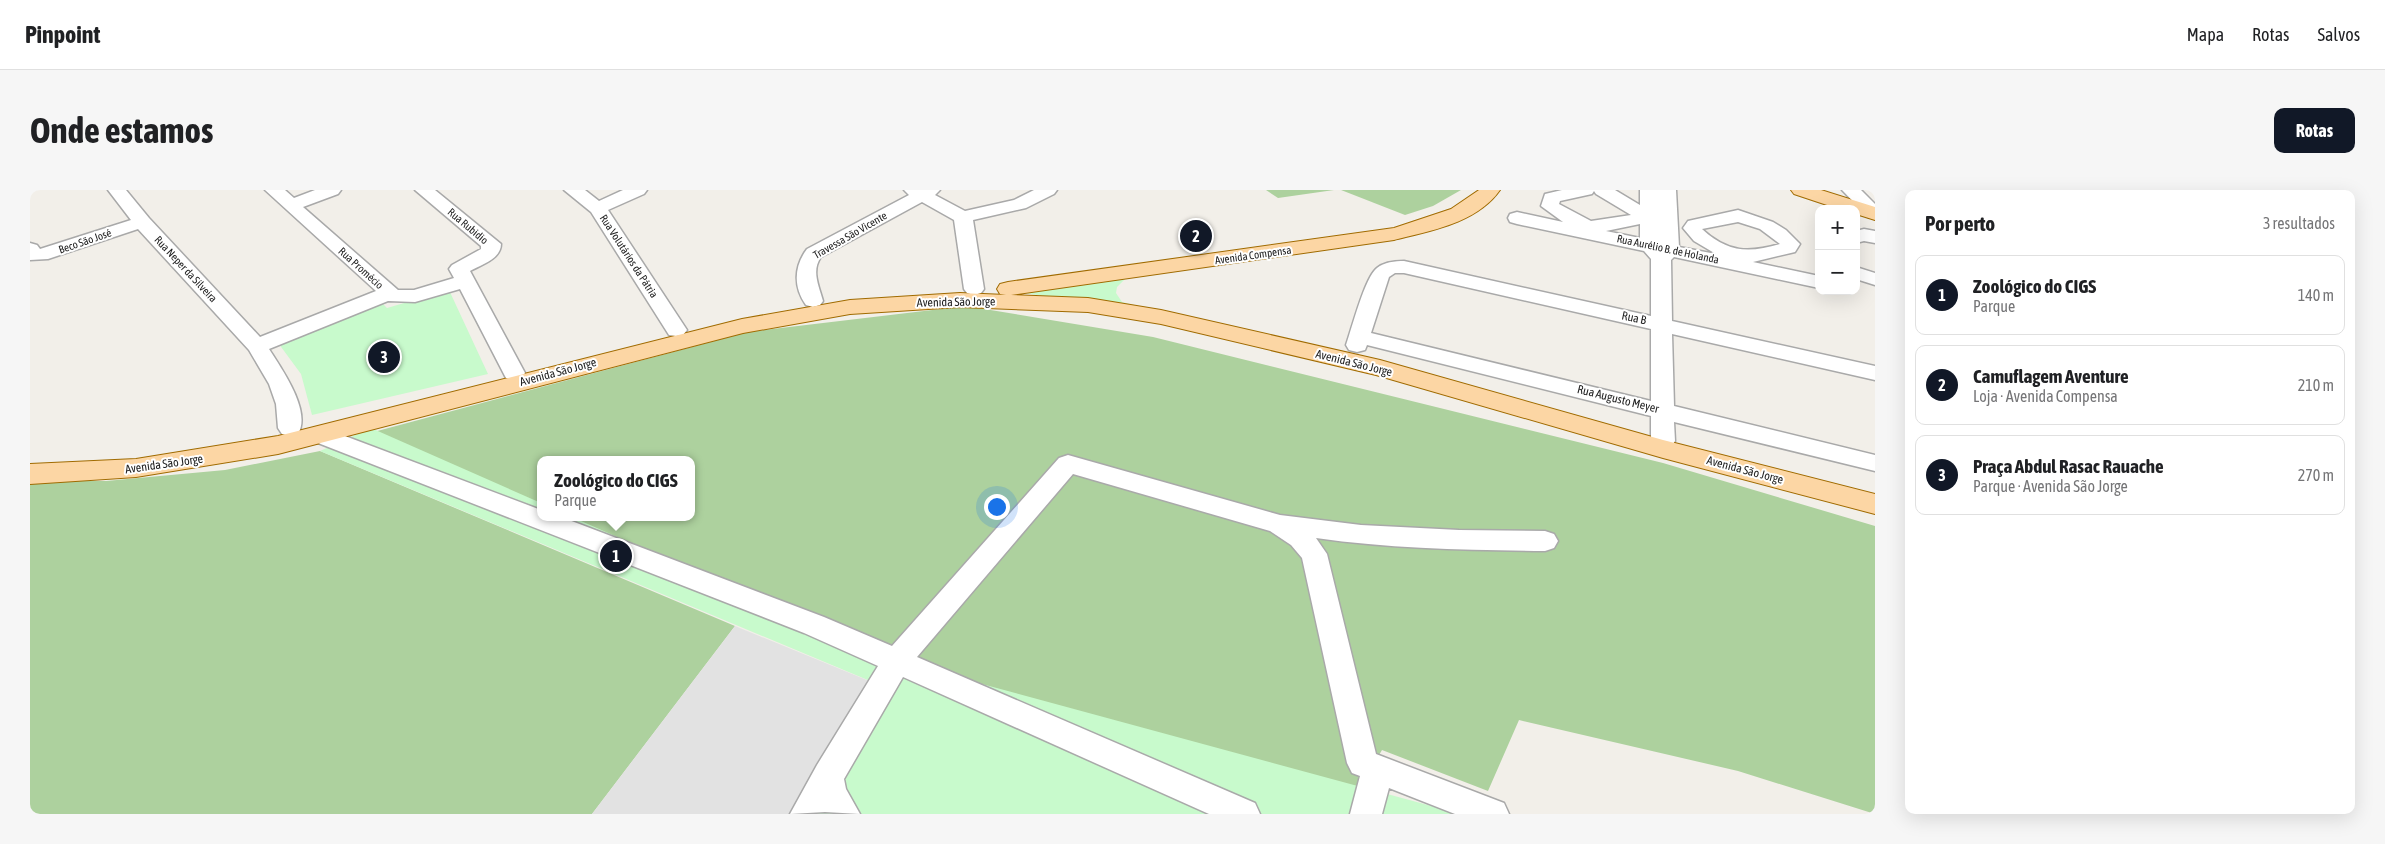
<!DOCTYPE html>
<html lang="pt">
<meta charset="utf-8">
<style>
body{margin:0;font-family:"Asap Condensed",sans-serif;background:#f6f6f6;color:#202124}
.controls{position:absolute;right:15px;top:15px;display:grid;overflow:hidden;border-radius:10px;box-shadow:0 5px 20px #0002}
.controls button{width:45px;height:45px;display:grid;place-items:center;padding:0;border:0;border-bottom:1px solid #e0e0e0;background:#fff;color:#202124;font:25px sans-serif}
.you{position:absolute;left:966px;top:316px;width:18px;height:18px;margin:-12px;border:4px solid #fff;border-radius:50%;background:#1a73e8;box-shadow:0 0 0 8px #1a73e833}
.badge{display:grid;place-items:center;width:32px;height:32px;border-radius:50%;background:#111827;color:#fff;font-size:16px;font-weight:700}
.pin{position:absolute;translate:-50% -50%;border:2px solid #fff;box-shadow:0 1px 5px #0006}
.popup{position:absolute;left:507px;top:266px;width:158px;height:65px;box-sizing:border-box;display:grid;place-content:center;border-radius:10px;background:#fff;filter:drop-shadow(0 1px 4px #0005);font-size:16px;white-space:nowrap;color:#757577}
.popup b{font-size:19px;color:#202124}
.popup::after{content:'';position:absolute;left:50%;top:100%;margin-left:-10px;border:10px solid transparent;border-top-color:#fff}
.list{margin:0;padding:0;list-style:none}
h2{display:flex;justify-content:space-between;align-items:center;height:65px;margin:0;padding:0 20px;font-size:21px}
h2 small{font-size:16px;font-weight:400;color:#757577}
.list li{display:grid;grid-template-columns:32px 1fr auto;gap:15px;align-items:center;box-sizing:border-box;height:80px;margin:0 10px 10px;padding:0 10px;border:1px solid #e0e0e0;border-radius:10px}
.list b{display:block;font-size:19px;white-space:nowrap}
.list p{margin:0;font-size:16px;white-space:nowrap;color:#757577}
.list em{font-size:16px;font-style:normal;color:#757577}
.map{position:relative;flex:none;width:1845px;height:624px;overflow:hidden;border-radius:10px}
header{display:flex;align-items:center;gap:30px;box-sizing:border-box;height:70px;padding:0 25px;background:#fff;border-bottom:1px solid #e0e0e0}
header strong{font-size:24px}
nav{display:flex;gap:28px;margin-inline-start:auto;font-size:18px}
.intro{display:flex;align-items:center;justify-content:space-between;box-sizing:border-box;height:120px;padding:0 30px}
h1{margin:0;font-size:35px}
.button{padding:12px 22px;border-radius:10px;background:#111827;color:#fff;font-size:18px;font-weight:700}
main{display:flex;gap:30px;padding:0 30px}
aside{flex:1;background:#fff;border-radius:10px;box-shadow:0 5px 20px #0002}
.map>svg:first-child{display:block}
.forest{fill:#add19e;fill-rule:evenodd}
.park{fill:#c8facc}
.parking{fill:#e2e2e2}
.lines{fill:none;stroke-linecap:round;stroke-linejoin:round}
.minor-casing{stroke:#a9a9a9;stroke-width:3}
.major-casing{stroke:#a06b00;stroke-width:2}
.minor{fill:#fff;fill-rule:evenodd}
.major{fill:#fcd6a4;fill-rule:evenodd}
.labels{text-anchor:middle;dominant-baseline:central;stroke-width:4;stroke-linejoin:round;paint-order:stroke}
.far-street-label{font-size:11px;fill:#222;stroke:#fff}
.street-label{font-size:12px;fill:#222;stroke:#fff}
</style>
<header>
<strong>Pinpoint</strong>
<nav><a>Mapa</a><a>Rotas</a><a>Salvos</a></nav>
</header>
<div class="intro"><h1>Onde estamos</h1><a class="button">Rotas</a></div>
<main>
<div class="map">
<svg width="1845" height="624" viewBox="0 0 1845 624">
<rect width="100%" height="100%" fill="#f2efe9"/>
<g class="forest">
<path d="M1236,0H1304L1248,8Z"/>
<path d="M1311,0H1431L1403,16L1375,25Z"/>
<path d="M936,116L1123,147L1633,273L1845,336V624L1708,581L1489,530L1458,601L1352,560L1314,624H1209L310,251L718,142ZM511,270H661V327H511Z"/>
<path d="M290,261L705,436L562,624H0V291H76L195,280Z"/>
</g>
<g class="park">
<path d="M1097,87L1087,97L1086,103L1092,112L1144,125L987,102Z"/>
<path d="M419,100L458,184L282,225L271,184L246,150L346,107L357,118Z"/>
<path d="M341,238L511,313V327H542L867,471L1431,624H772L852,496L290,261Z"/>
</g>
<path class="parking" d="M705,436L849,495L770,624H562Z"/>
<g class="lines">
<defs>
<g id="minor">
<path d="M78,0H96L119,28L230,147L346,101L235,0H255L264,8L285,0H311L308,4L273,17L368,100H384L424,88L419,79L422,75L451,59V56L385,0H405L471,54C471,69 451,75 440,81L495,183L492,188L484,190L476,188L430,99L385,112L358,111L239,159C251,178 282,221 268,244L260,246L252,244L248,238L246,214L239,194L219,160L108,39L18,69L0,70V53L7,55L10,59L101,30Z"/>
<path d="M534,0H555L569,11L593,0H617L614,4L578,20L657,140L653,145L646,146L639,145L561,22Z"/>
<path d="M874,0H910L905,5L935,21L984,10L1004,0H1027L1024,4L996,18L943,30L954,99L951,103L944,105L937,103L934,99L924,30L892,12L791,67C781,81 789,96 793,111L790,115L783,117L776,115C763,97 764,76 777,59L879,5Z"/>
<path d="M1532,0H1585L1610,15V0H1628L1630,53L1628,0H1646L1649,57L1686,64L1664,51L1653,38L1658,31L1708,20L1743,32L1756,40L1770,54L1765,62L1723,72L1789,86V98L1644,67L1641,70L1642,131L1845,176V190L1642,144L1644,216L1845,265V281L1644,232L1645,251L1641,257L1633,259L1625,257L1621,251V226L1337,155L1335,160L1327,162L1319,160L1316,155C1322,138 1335,87 1347,78C1354,72 1365,71 1374,71L1621,126V69L1614,61L1487,34L1480,32L1478,28L1480,24L1487,22L1533,32L1511,16L1515,4ZM1564,1L1566,4L1601,25L1561,31L1529,14L1530,11L1562,4ZM1708,32L1730,39L1750,54C1719,63 1698,63 1672,39ZM1610,34V48L1576,41ZM1365,83H1374L1621,139V211L1341,143L1359,87Z"/>
<path d="M1812,0H1831L1845,14V28L1838,27Z"/>
<path d="M1834,39L1845,41V53L1834,51L1826,53V41Z"/>
<path d="M1826,77L1845,83V95L1826,89Z"/>
<path d="M291,237L511,320V327H531L794,427L862,456L1029,268L1038,265L1250,325L1331,335L1429,340L1515,341L1524,344L1528,351L1524,358L1515,361C1438,360 1362,359 1286,348L1297,364L1346,564L1474,613L1479,624H1425L1359,598L1352,624H1320L1330,586L1322,583L1317,573L1272,368L1261,355L1240,341L1043,284L887,467L1225,613L1230,624H1179L873,487L814,589L816,599L830,624L795,622L760,624L787,575L848,476L774,443L283,251L279,245L283,239Z"/>
</g>
<g id="major">
<path d="M1449,0H1470C1447,33 1400,41 1364,50L981,105L1058,108L1131,120L1350,170L1633,250L1845,304V324L1633,268L1346,185L1131,134L1058,122L930,117L820,124L713,143L248,264L106,287L0,294V274L106,269L248,246L712,129L820,110L930,103L976,105L970,104L967,99L970,94L978,92L1364,38L1421,19Z"/>
<path d="M1761,0H1791L1845,17V30L1826,24V19H1809L1764,4Z"/>
</g>
</defs>
<use href="#minor" class="minor-casing"/>
<use href="#major" class="major-casing"/>
<use href="#minor" class="minor"/>
<use href="#major" class="major"/>
</g>
<g class="labels">
<g class="far-street-label">
<text transform="translate(438 36) rotate(40)">Rua Rubidio</text>
<text transform="translate(820 45) rotate(-30)">Travessa São Vicente</text>
<text transform="translate(55 51) rotate(-19)">Beco São José</text>
<text transform="translate(1638 59) rotate(12)">Rua Aurélio B. de Holanda</text>
<text transform="translate(1223 65) rotate(-8)">Avenida Compensa</text>
<text transform="translate(599 66) rotate(57)">Rua Volutários da Pátria</text>
<text transform="translate(331 78) rotate(42)">Rua Promécio</text>
<text transform="translate(156 79) rotate(47)">Rua Neper da Silveira</text>
</g>
<g class="street-label">
<text transform="translate(926 112) rotate(-1)">Avenida São Jorge</text>
<text transform="translate(1604 128) rotate(12)">Rua B</text>
<text transform="translate(1324 173) rotate(14)">Avenida São Jorge</text>
<text transform="translate(528 182) rotate(-15)">Avenida São Jorge</text>
<text transform="translate(1588 209) rotate(14)">Rua Augusto Meyer</text>
<text transform="translate(134 274) rotate(-8)">Avenida São Jorge</text>
<text transform="translate(1715 280) rotate(15)">Avenida São Jorge</text>
</g>
</g>
</svg>
<div class="controls">
<button>+</button>
<button>−</button>
</div>
<div class="you"></div>
<div class="pin badge" style="left:586px;top:366px">1</div>
<div class="popup"><b>Zoológico do CIGS</b>Parque</div>
<div class="pin badge" style="left:1166px;top:46px">2</div>
<div class="pin badge" style="left:354px;top:167px">3</div>
</div>
<aside>
<h2>Por perto<small>3 resultados</small></h2>
<ul class="list">
<li><span class="badge">1</span><div><b>Zoológico do CIGS</b><p>Parque</p></div><em>140 m</em></li>
<li><span class="badge">2</span><div><b>Camuflagem Aventure</b><p>Loja · Avenida Compensa</p></div><em>210 m</em></li>
<li><span class="badge">3</span><div><b>Praça Abdul Rasac Rauache</b><p>Parque · Avenida São Jorge</p></div><em>270 m</em></li>
</ul>
</aside>
</main>
